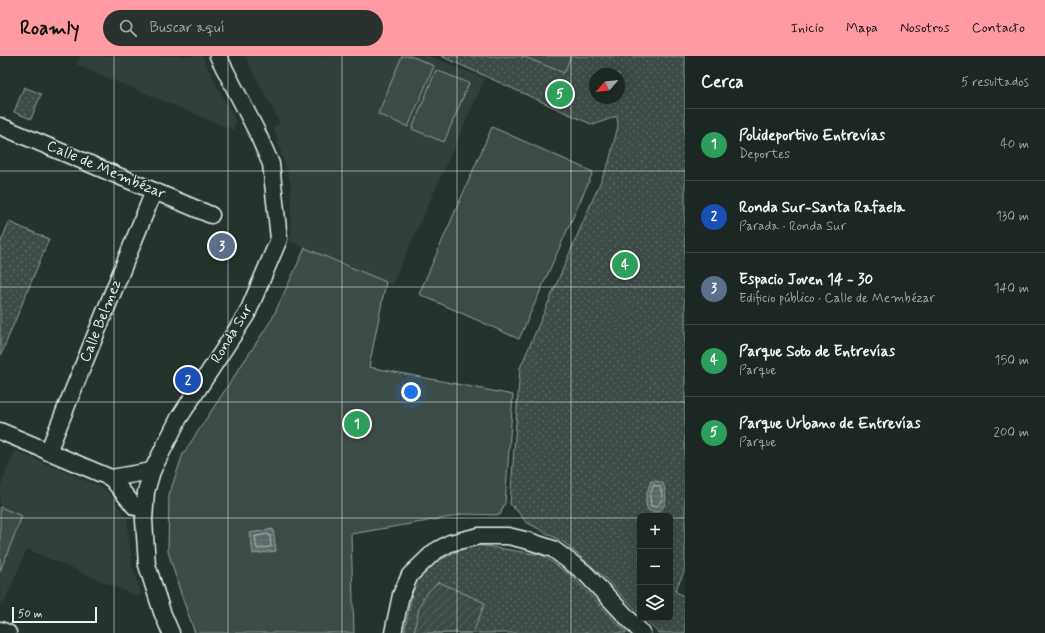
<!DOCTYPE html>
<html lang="es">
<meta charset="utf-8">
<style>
body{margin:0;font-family:Mynerve,sans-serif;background:#29322f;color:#f1f3f6}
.controls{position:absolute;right:12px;bottom:12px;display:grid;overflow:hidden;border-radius:6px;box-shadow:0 4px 16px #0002}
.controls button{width:36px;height:36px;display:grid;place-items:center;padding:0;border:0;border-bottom:1px solid #3a4340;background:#1c2622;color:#f1f3f6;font:20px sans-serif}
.compass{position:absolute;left:589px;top:12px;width:36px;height:36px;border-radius:50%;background:#1c2622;box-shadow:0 4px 16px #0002;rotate:243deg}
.scale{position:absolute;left:12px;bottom:10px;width:85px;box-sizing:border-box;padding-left:4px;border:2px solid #e8f1f8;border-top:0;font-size:11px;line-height:14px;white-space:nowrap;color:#e8f1f8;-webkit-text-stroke:3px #26332d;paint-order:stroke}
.you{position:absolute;left:411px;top:336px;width:14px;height:14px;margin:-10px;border:3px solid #fff;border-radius:50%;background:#1a73e8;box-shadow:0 0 0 6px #1a73e833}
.badge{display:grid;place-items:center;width:26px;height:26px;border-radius:50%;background:#ff9aa2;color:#fff;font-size:13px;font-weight:700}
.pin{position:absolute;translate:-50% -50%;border:2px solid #fff;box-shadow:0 1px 4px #0006}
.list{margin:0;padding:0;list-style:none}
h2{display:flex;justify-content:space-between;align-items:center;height:52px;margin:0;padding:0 16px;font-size:17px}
h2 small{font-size:13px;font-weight:400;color:#a0a5a5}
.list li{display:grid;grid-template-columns:26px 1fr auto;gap:12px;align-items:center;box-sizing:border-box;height:72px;padding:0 16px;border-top:1px solid #3a4340}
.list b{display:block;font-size:15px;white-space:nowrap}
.list p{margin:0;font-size:13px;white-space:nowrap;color:#a0a5a5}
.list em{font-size:13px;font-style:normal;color:#a0a5a5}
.icon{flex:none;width:22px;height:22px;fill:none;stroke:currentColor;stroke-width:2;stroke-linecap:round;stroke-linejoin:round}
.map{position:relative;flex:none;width:685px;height:577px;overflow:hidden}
header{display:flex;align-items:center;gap:24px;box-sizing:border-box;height:56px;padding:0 20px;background:#ff9aa2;color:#111}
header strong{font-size:19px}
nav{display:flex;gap:22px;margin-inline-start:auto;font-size:14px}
.search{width:280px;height:36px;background:#29322f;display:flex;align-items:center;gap:10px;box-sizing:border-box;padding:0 14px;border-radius:22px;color:#a0a5a5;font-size:15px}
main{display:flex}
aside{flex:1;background:#1c2622}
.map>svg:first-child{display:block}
.built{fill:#333f3a}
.grass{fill:url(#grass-dots);stroke:#939ea0;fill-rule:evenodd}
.garden{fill:url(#garden-furrows);stroke:#939ea0}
.pitch{fill:#3e4b47;stroke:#939ea0}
.water{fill:url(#water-rules);stroke:#98a3a5}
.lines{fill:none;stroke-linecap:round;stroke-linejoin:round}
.shore{stroke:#b3bdc0;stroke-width:1}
.minor-casing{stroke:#e8f1f8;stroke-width:19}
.minor{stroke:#26332d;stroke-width:16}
.grid{fill:none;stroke:#e8f1f8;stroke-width:1;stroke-opacity:0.55}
.labels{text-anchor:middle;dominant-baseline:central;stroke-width:3;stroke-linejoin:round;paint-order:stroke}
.street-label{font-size:15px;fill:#e8f1f8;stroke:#26332d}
</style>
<header>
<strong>Roamly</strong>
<div class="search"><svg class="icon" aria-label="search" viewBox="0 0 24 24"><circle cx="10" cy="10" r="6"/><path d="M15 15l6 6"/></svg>Buscar aquí</div>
<nav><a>Inicio</a><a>Mapa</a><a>Nosotros</a><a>Contacto</a></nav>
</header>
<main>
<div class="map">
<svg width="685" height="577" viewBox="0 0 685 577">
<defs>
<pattern id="grass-dots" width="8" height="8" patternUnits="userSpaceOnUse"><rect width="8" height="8" fill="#3e4b47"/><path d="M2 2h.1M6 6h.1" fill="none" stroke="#5a6562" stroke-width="1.8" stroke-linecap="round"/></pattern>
<pattern id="garden-furrows" width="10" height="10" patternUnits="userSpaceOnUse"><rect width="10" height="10" fill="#3e4b47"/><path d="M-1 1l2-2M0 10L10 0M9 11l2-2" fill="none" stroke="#5a6562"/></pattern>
<pattern id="water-rules" width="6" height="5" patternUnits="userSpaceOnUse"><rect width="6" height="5" fill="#636f6d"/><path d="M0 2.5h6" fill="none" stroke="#535a5a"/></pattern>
</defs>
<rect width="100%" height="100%" fill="#26332d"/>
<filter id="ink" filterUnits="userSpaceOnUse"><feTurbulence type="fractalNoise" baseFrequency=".025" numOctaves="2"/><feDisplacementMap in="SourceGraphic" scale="8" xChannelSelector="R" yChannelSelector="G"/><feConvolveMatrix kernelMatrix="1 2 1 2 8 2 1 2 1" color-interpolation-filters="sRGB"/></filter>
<g filter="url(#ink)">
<g class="built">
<path d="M80,0H202L209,14L236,66L233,74L77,9Z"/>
<path d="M245,0H429L485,23L392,229L291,186V129L273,71L280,67Z"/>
<path d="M15,395L99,430L108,436L127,463L132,509L141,537L139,541L27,493L3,549L0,548V431Z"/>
</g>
<g class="grass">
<path d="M441,0H685V514L675,535L685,541V577H658L644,562H670V460H640V558L603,520L563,486L526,466L519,457L510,448L520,312L609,106L618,70L617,60L593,69ZM595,18H619V42H595Z"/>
<path d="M24,31L41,38L31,63L14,56Z"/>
<path d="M9,166L49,183L0,301V188Z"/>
<path d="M472,488L542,499L572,520L627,577H404L417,515Z"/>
</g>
<path class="garden" d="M439,526L485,547L473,577H414C419,553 418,542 439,526Z"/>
<g class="pitch">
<path d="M402,0H411L434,10L408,71L378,58Z"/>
<path d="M522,0H571L564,17Z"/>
<path d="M436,14L469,27L444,86L412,73Z"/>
<path d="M492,71L593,116L519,283L419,238Z"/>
<path d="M305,192L386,226L369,311L513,339L505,447L500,459L462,458L451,461L351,478L354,577H195L181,538L168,495L169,439L183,398L272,263Z"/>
<path d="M0,451L22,460L0,515Z"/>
</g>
<g class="water">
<path d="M651,425H656L663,427C666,436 669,453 656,456C653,456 651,455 649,455C642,446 648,434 651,425Z"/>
<path d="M273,473L276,495L253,498L250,477Z"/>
</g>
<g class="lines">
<g class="shore">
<path d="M654,429L660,431C663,439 663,447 655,451L651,450L650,440Z"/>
<path d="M267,478L270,479L271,491L257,493L255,481Z"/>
</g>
<defs>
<g id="minor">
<path d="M0,70L211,159"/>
<path d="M0,375L111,422L135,451H144"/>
<path d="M48,396L154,135"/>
<path d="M111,422L152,415"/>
<path d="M0,574L8,577"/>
<path d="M171,577L162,556L147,509L144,464L146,436L152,415L179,362L247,258L279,183L271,108L256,74L218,0"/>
<path d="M393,577L401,539L410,519L434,496L450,487L479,480H508L529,485L553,493L585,517L642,577"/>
</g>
</defs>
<use href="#minor" class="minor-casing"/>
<use href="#minor" class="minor"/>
</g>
</g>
<path class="grid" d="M114,0V577M228,0V577M342,0V577M457,0V577M571,0V577M0,115H685M0,231H685M0,346H685M0,462H640M670,462H685"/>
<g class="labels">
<g class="street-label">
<text transform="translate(106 114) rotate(23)">Calle de Membézar</text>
<text transform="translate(101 265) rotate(-68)">Calle Belmez</text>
<text transform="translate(232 278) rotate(-59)">Ronda Sur</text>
</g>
</g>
</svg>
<div class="controls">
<button>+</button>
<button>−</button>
<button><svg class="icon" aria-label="layers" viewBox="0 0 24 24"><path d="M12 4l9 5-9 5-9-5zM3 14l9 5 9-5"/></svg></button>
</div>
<svg class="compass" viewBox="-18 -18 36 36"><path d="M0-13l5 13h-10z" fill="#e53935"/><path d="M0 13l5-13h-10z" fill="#a0a5a5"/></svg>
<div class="scale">50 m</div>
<div class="you"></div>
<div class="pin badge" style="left:357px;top:368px;background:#2e9e5b">1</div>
<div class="pin badge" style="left:188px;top:324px;background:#1a4fb4">2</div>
<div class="pin badge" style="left:222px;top:190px;background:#5c6f8a">3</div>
<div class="pin badge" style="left:625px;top:209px;background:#2e9e5b">4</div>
<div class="pin badge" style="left:560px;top:38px;background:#2e9e5b">5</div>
</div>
<aside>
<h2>Cerca<small>5 resultados</small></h2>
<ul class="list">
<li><span class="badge" style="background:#2e9e5b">1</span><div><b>Polideportivo Entrevías</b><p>Deportes</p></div><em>40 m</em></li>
<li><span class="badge" style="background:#1a4fb4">2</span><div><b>Ronda Sur-Santa Rafaela</b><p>Parada · Ronda Sur</p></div><em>130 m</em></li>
<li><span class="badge" style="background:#5c6f8a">3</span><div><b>Espacio Joven 14 - 30</b><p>Edificio público · Calle de Membézar</p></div><em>140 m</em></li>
<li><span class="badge" style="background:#2e9e5b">4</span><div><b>Parque Soto de Entrevías</b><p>Parque</p></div><em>150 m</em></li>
<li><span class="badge" style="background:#2e9e5b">5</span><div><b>Parque Urbano de Entrevías</b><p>Parque</p></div><em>200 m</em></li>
</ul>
</aside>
</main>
